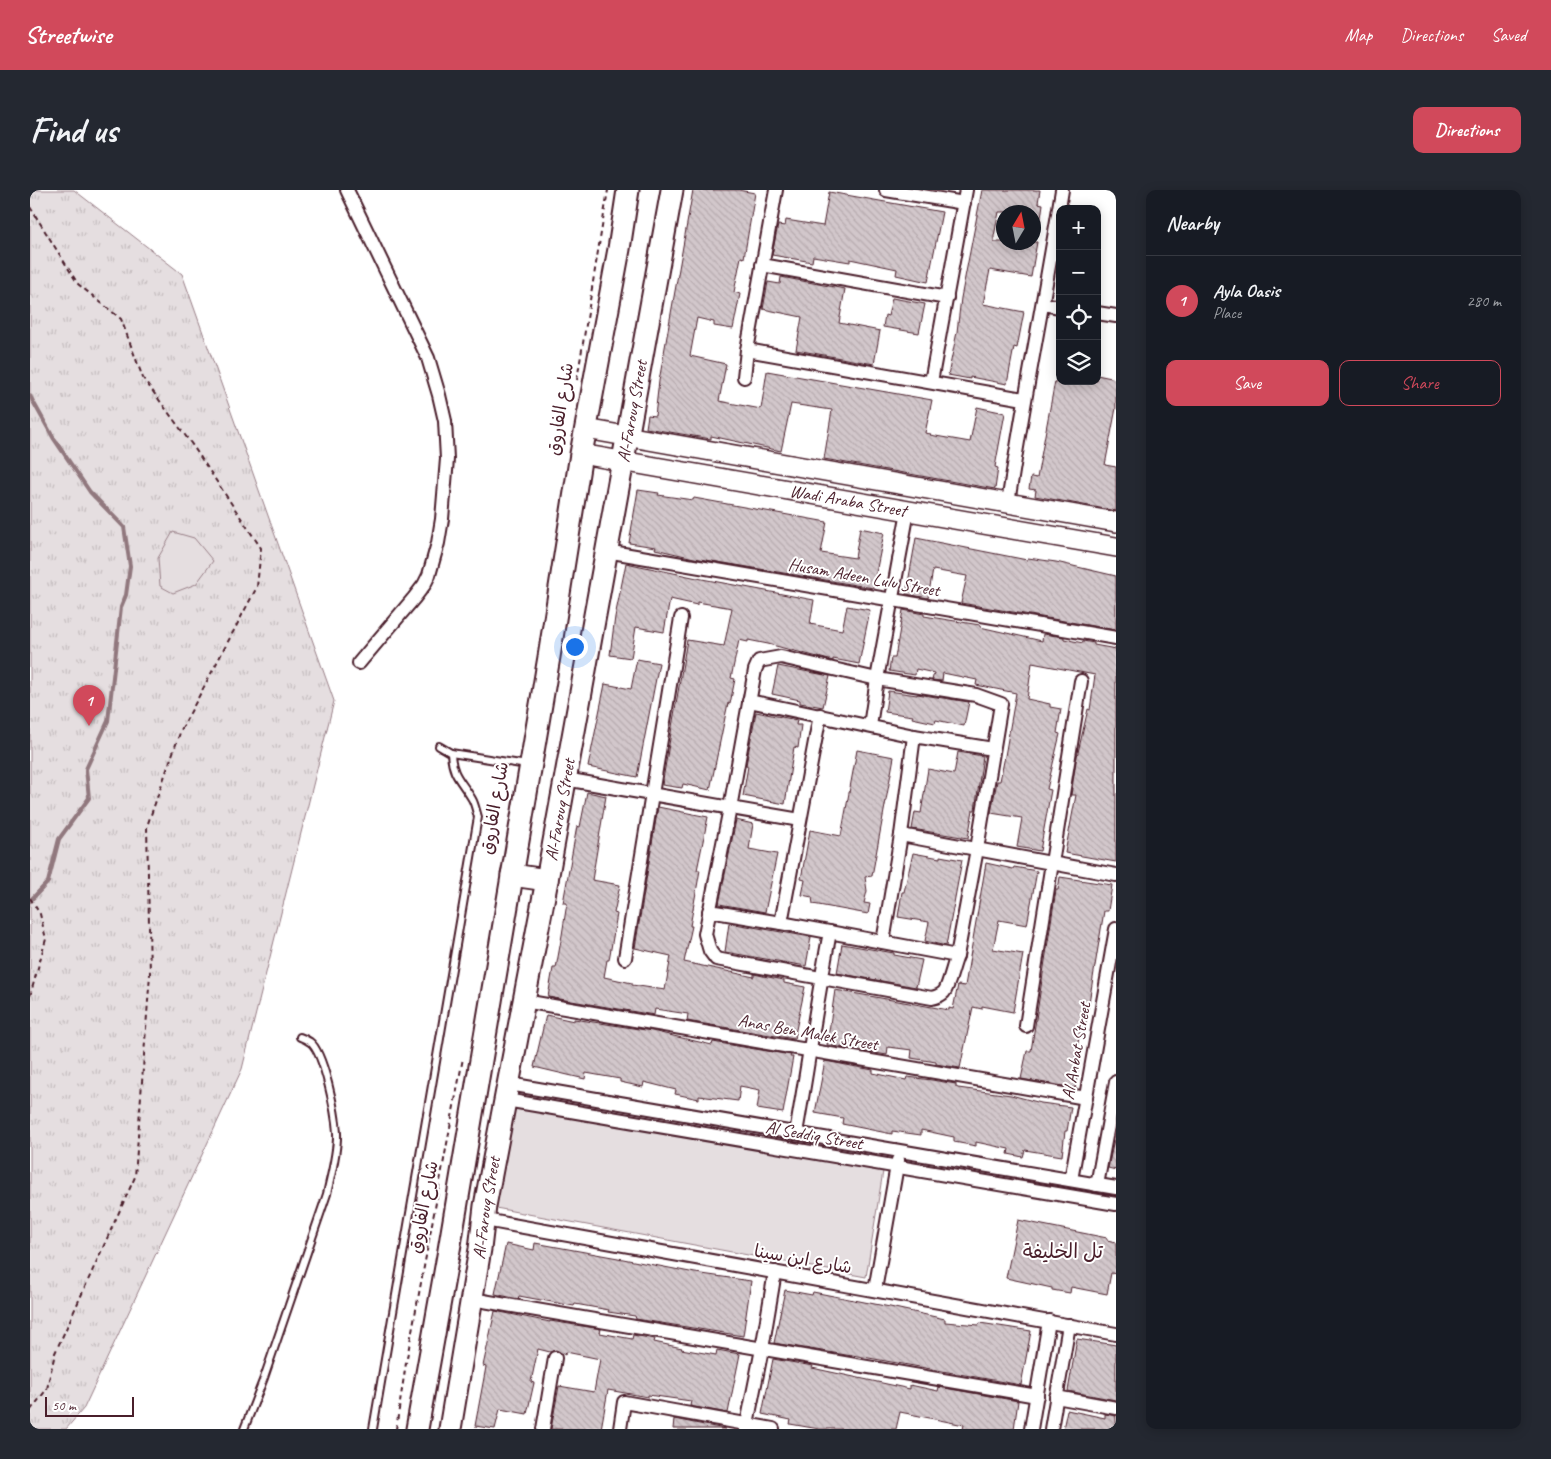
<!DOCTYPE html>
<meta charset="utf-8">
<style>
body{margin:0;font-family:Caveat,"Playpen Sans Arabic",sans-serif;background:#242831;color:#f1f3f6}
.controls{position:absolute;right:15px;top:15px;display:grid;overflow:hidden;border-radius:10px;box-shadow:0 2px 12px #0003}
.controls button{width:45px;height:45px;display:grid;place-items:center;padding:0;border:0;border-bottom:1px solid #363941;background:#171b24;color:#f1f3f6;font:25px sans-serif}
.compass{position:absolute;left:966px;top:15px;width:45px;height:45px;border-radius:50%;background:#171b24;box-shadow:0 2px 12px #0003;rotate:10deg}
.scale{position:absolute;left:15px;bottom:12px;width:89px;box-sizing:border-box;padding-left:5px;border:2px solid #4a1f2b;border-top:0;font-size:14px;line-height:18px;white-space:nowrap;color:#4a1f2b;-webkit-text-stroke:4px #fff;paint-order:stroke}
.you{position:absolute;left:544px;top:456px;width:18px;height:18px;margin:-12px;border:4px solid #fff;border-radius:50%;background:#1a73e8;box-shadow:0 0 0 8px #1a73e833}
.badge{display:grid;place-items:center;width:32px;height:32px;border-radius:50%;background:#d1495b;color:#fff;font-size:16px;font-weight:700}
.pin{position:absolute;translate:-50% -41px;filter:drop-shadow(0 1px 2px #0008)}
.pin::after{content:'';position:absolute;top:26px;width:18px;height:15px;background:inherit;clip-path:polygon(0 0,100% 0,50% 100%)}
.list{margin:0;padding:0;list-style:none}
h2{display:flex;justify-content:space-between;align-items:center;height:65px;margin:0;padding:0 20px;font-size:21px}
h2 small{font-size:16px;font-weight:400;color:#9ea1a6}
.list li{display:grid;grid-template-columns:32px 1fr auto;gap:15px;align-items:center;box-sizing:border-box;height:90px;padding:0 20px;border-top:1px solid #363941}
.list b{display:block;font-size:19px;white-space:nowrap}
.list p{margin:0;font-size:16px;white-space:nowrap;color:#9ea1a6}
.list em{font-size:16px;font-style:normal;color:#9ea1a6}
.actions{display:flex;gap:10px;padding:15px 20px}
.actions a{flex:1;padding:11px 0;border:1px solid #d1495b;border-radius:10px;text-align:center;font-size:18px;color:#d1495b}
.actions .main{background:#d1495b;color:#fff}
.icon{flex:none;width:28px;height:28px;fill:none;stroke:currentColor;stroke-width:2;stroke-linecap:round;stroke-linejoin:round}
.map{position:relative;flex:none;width:1086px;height:1239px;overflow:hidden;border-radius:10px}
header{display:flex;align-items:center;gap:30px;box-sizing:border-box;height:70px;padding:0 25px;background:#d1495b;color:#fff}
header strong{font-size:24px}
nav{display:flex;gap:28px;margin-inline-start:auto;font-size:18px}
.intro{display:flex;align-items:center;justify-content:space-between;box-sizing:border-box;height:120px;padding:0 30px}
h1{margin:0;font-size:35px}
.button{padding:12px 22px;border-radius:10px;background:#d1495b;color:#fff;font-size:18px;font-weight:700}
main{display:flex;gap:30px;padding:0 30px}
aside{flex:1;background:#171b24;border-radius:10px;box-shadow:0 2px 12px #0003}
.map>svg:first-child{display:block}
.grass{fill:url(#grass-tufts);stroke:#987e86}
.green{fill:#e5dee0;stroke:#987e86}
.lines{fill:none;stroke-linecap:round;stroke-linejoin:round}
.stream{stroke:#91787e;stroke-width:4}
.building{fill:url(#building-back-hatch);stroke:#4a1f2b}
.service-casing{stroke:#4a1f2b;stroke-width:10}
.minor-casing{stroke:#4a1f2b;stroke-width:16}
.secondary-casing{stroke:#4a1f2b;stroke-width:22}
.primary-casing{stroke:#4a1f2b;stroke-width:25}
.path{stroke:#4a1f2b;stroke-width:2;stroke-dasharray:5 4;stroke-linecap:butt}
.service{stroke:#fff;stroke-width:6}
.minor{stroke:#fff;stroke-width:12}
.secondary{stroke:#fff;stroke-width:19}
.primary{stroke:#fff;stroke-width:21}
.labels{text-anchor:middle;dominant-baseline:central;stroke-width:4;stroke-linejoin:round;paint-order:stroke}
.street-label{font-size:18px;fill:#4a1f2b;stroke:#fff}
.quarter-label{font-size:20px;fill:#4a1f2b;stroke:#fff}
</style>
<header>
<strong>Streetwise</strong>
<nav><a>Map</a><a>Directions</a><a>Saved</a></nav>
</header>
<div class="intro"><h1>Find us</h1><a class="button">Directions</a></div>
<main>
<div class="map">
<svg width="1086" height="1239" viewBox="0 0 1086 1239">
<defs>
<pattern id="grass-tufts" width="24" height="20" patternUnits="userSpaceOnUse" patternTransform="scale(1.25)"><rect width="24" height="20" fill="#e5dee0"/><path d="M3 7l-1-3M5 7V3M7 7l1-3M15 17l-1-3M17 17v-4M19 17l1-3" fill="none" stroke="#c6bec0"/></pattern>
<pattern id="building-back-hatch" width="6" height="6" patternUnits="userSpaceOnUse" patternTransform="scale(1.25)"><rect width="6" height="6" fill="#d2c7cb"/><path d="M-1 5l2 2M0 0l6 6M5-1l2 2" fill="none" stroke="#b6aaae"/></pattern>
</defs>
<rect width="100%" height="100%" fill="#fff"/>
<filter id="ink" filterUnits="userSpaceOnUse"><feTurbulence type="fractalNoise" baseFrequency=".02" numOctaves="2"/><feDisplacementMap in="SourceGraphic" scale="10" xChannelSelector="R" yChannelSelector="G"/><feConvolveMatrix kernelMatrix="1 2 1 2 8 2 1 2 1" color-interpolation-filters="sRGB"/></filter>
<g filter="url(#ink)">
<path class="grass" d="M0,0H44L152,84L304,511L212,879L54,1218L36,1239H0Z"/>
<g class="green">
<path d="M143,342L164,348L183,371L166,394L143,403L130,396L128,368Z"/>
<path d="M476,910L854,975L836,1087L455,1016Z"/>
</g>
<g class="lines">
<path class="stream" d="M0,206L24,249L60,302L94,337L100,376L96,405L91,417L78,531L56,579L59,608L29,649L18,692L0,711"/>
</g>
<g class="building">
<path d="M663,0H708L725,3L714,68L711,67L704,102L710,104L703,139L684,136V132L667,128L660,166L696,174L689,211L731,219L737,181L902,210L895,243L901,244L900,245L940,252L947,217L975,223L965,277L968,278L965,299L794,269L802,220L761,214L751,261L681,246V249L616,238L618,225L625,226L629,191Z"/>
<path d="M952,0H1010L1008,13L1013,14L1009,42H1004V22H969L964,46V52H1007L1001,87L960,80L953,114L994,122L987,158L984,157L977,194L940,187V189L918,185L927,142L931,108Z"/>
<path d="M799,2L912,22L898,92L866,85L867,79L820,69V72L783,66L782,72L742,65L748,35L755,36L756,30L793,36Z"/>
<path d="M751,87L815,99L809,133L850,141L844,174L766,160L772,127L733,119L738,92L750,94Z"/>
<path d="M862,108L895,114L889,143L853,137L855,125L858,126Z"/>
<path d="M1067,185L1086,189V218L1075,275L1086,277V321L1005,306L1006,300L999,299L1001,287L1007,288L1025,191H1067Z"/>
<path d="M608,300L629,303L628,305L663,310L664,308L797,332L791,363L825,368L830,338L854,343L843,398L664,368L625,359L626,357L599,353Z"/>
<path d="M886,348L997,370L998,368L1026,372L1086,386V440L931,413L937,386L903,380L898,408L876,404Z"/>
<path d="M596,373L672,389L784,410L780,434L812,440L817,416L840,420L829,474L803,469V471L738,454L718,450V452L709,450L701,488L705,489L700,514L698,513L680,600L653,594L652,598L632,595L657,450L694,456L702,418L667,412V415L640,409L634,442L606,437L601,468L580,465L585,427Z"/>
<path d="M873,420L894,424V426L950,435V437L1012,451L1013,444L1034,447V449L1053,453V451L1064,453V455L1086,459V672L1035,663L1046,605H1041L1046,571L1058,519L1060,520L1065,485L1002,473L997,509L1020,514V517L1031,519L1027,543L1030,544L1017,599L1021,600L1010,661L987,657L992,628L961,623L967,591H970L975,566L986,503L946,495L947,490L913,483L912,491L902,490L904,483L886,479L885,485L859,481L861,468H865Z"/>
<path d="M607,469L629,473L607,587L558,577L575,494L601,499Z"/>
<path d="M748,476L800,486L793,517L770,513V510L742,504Z"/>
<path d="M858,501L887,505V504L939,512L934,536L906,530L905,533L882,528L883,526L855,522Z"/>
<path d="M726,522L767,530L766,535H771L768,558L764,557L755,614L713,606L718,576L716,575Z"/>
<path d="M827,560L864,567L842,686L835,687L837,701L834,713L840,714L838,724L783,714L782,707L772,705L775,690L771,689L780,640L811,646Z"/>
<path d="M928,562L953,566L945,620H943L938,648L882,639L885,622L891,623L898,579L924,584Z"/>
<path d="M557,602L576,606L562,690L590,695L584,723L587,724L579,770H577L574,787L602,793V795L635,800L641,766L605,758L628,617L678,627L667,680H670L660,736H662L654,772L724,787V784L733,786L754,790V793L775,797L764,849L657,831L658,824L625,819L624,825L518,807L523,778H526L532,745L537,713H533L547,636L550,637Z"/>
<path d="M706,630L723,634L719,659L747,664L735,722L689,714Z"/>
<path d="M883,663L910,668V666L932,670L916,756L895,751L899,732L868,727L872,702H874Z"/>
<path d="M956,673L983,679L984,677L1007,681L997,735L969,730L963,759L993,764L983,822L952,816V819L943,817L930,878L906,874V872L881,868L882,860L858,857L857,865L797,855L805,800L919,820V818L923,819L928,795L935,796Z"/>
<path d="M1030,687L1082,695L1078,721H1074L1055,837H1051L1045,869L1050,870L1045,898L991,889L997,861H1001L1026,700H1028Z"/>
<path d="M699,733L781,747L776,776L695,762Z"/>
<path d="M812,754L864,763V765L892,770L886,797L807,783Z"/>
<path d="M516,825L544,831V829L622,841L682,855L683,852L761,865L760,867H763L753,923L727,919L730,900L710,896L708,911L669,906V909L645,904L646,900L614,892L613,897L590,892V889L556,883L555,889L504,877Z"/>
<path d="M795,871L843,880V883L876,890L877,887L902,890L926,894V897L928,898L981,905L1011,913L1041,917L1037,941H1035L1032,966L995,960L993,967L978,964L979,959L946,952V956L924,952V947L891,940V945L862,941V944L812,934L813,928L785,923Z"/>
<path d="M1084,950H1086V980L1078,978Z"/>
<path d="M988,1030L1077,1048V1050L1086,1052V1084L1081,1083L1077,1104L1041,1097L1040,1103L1022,1100V1098L976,1088Z"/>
<path d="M505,1053L588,1068L665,1083L721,1091L713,1146L606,1129L605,1126L578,1122L579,1120L545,1114L544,1116L489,1106L488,1109L465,1104L476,1054L504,1060Z"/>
<path d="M755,1100L782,1105L783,1102L860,1117L915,1129V1132L949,1135L950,1133L1001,1141L991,1195L822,1165V1166L744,1153Z"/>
<path d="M465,1121L520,1132V1131L571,1139L570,1143L602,1149L603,1145L625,1149L624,1152L652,1158L651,1159L686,1165L687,1160L710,1164L698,1223L660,1216L661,1211L618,1205V1207L578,1200L571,1239H521L529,1196L564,1202L570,1169L536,1162L535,1165L526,1160L520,1162L508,1159L501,1192L504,1193L497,1224L470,1219L465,1239L445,1236L456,1177L453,1176Z"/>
<path d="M1047,1149L1086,1155V1210L1038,1201Z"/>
<path d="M743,1169L783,1176L782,1178L880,1199V1195L908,1201L909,1197L988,1211L984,1239H933L934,1235L870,1222L866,1239H789L760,1234L761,1230L732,1224Z"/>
<path d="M1037,1220L1075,1228V1224L1086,1226V1239H1033Z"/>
<path d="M644,1229L695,1239H643Z"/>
</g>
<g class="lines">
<defs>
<g id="service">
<path d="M409,556L421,563L497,575"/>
<path d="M214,1239L234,1188L297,1004C301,985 308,961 307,943C306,925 294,862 280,852C277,850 273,848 270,847"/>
<path d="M343,1239L448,627C446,621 445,614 442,609C431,590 422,586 421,563"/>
</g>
<g id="minor">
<path d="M317,0L398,168L409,205L415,231L417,269L412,329L408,353L399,385L394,395L384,408L329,473"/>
<path d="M856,0L934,13"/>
<path d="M732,75L917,108"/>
<path d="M1013,114L1030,117"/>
<path d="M1067,123L1086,126"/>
<path d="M717,160L994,209"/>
<path d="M714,187L717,160L746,0"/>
<path d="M901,192L936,0"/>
<path d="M978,313C994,208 1015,105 1032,0"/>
<path d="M576,361L1086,448"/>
<path d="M751,467L847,489L946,505L971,514L947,659L927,766C923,775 919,796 914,802C911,805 906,807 902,808L686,769L680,761L675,744L700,618L725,480L729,471Z"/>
<path d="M719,511L884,546L963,559"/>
<path d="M840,536L847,489L878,321"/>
<path d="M535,589L770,630"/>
<path d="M871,645L1086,685"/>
<path d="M679,721L751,733L927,766"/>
<path d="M751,733L790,525"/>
<path d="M853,752L871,645L884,546"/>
<path d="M595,768L651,428"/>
<path d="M494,811L1056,908"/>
<path d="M996,836L1051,491"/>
<path d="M479,894L1086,998"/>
<path d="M476,910L1086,1014"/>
<path d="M766,943C778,876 787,809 800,742"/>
<path d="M1041,990L1086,739"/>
<path d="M1067,995L1086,892"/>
<path d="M455,1030L1086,1144"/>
<path d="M845,1100L868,970"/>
<path d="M442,1109L1007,1206"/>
<path d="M1026,1207L1086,1218"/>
<path d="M513,1239L525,1168"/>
<path d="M590,1239L594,1212L743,1239"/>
<path d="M716,1239L732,1159L745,1082"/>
<path d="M1001,1239L1019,1131"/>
<path d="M1021,1239L1039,1135"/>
</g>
<g id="secondary">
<path d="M556,239L1086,332"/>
<path id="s1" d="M551,264L1086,357"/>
</g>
<g id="primary">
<path d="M482,685L517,690"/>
<path d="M387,1239L419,1060L519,467L551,264L589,59L598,0"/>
<path id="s2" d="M420,1239L450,1059L455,1016L517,690L642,0"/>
</g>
</defs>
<use href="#service" class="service-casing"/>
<use href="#minor" class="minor-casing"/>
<use href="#secondary" class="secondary-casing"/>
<use href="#primary" class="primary-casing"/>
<g class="path">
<path d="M0,17L48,94L91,129L113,188L163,256L231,358L227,397L151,540L117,636L120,784L105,987L25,1163L17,1199L0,1221"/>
<path d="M547,190L578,0"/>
<path d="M0,708L10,724L16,749L0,806"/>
<path d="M366,1239L376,1173L433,868"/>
</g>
<use href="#service" class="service"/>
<use href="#minor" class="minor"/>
<use href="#secondary" class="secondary"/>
<use href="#primary" class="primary"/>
</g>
</g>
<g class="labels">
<g class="street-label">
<text transform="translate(530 219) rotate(-81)">شارع الفاروق</text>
<text stroke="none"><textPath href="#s2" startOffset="1034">Al-Farouq Street</textPath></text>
<text stroke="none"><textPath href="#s1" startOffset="271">Wadi Araba Street</textPath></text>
<text transform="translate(834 387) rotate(10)">Husam Adeen Lulu Street</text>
<text transform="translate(464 618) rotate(-80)">شارع الفاروق</text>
<text stroke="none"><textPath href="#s2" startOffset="629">Al-Farouq Street</textPath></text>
<text transform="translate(778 842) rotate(10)">Anas Ben Malek Street</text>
<text transform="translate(1046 861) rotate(-80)">Al Anbat Street</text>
<text transform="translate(784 945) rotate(10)">Al Seddiq Street</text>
<text transform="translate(393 1017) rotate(-79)">شارع الفاروق</text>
<text stroke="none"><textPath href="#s2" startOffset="224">Al-Farouq Street</textPath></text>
<text transform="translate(773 1069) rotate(10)">شارع ابن سينا</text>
</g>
<g class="quarter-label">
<text x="1033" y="1061">تل الخليفة</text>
</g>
</g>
</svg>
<div class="controls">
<button>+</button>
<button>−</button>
<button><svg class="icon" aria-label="locate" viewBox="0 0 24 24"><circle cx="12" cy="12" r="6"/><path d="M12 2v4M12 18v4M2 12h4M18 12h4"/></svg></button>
<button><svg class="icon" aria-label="layers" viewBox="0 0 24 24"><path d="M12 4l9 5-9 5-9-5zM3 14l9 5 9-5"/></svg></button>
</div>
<svg class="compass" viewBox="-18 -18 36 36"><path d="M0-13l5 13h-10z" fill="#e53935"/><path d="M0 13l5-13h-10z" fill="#9ea1a6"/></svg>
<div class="scale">50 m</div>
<div class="you"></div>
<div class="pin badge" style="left:59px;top:536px">1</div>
</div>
<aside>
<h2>Nearby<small></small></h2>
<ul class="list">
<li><span class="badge">1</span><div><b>Ayla Oasis</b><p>Place</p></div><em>280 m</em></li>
</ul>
<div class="actions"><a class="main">Save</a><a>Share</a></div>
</aside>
</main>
